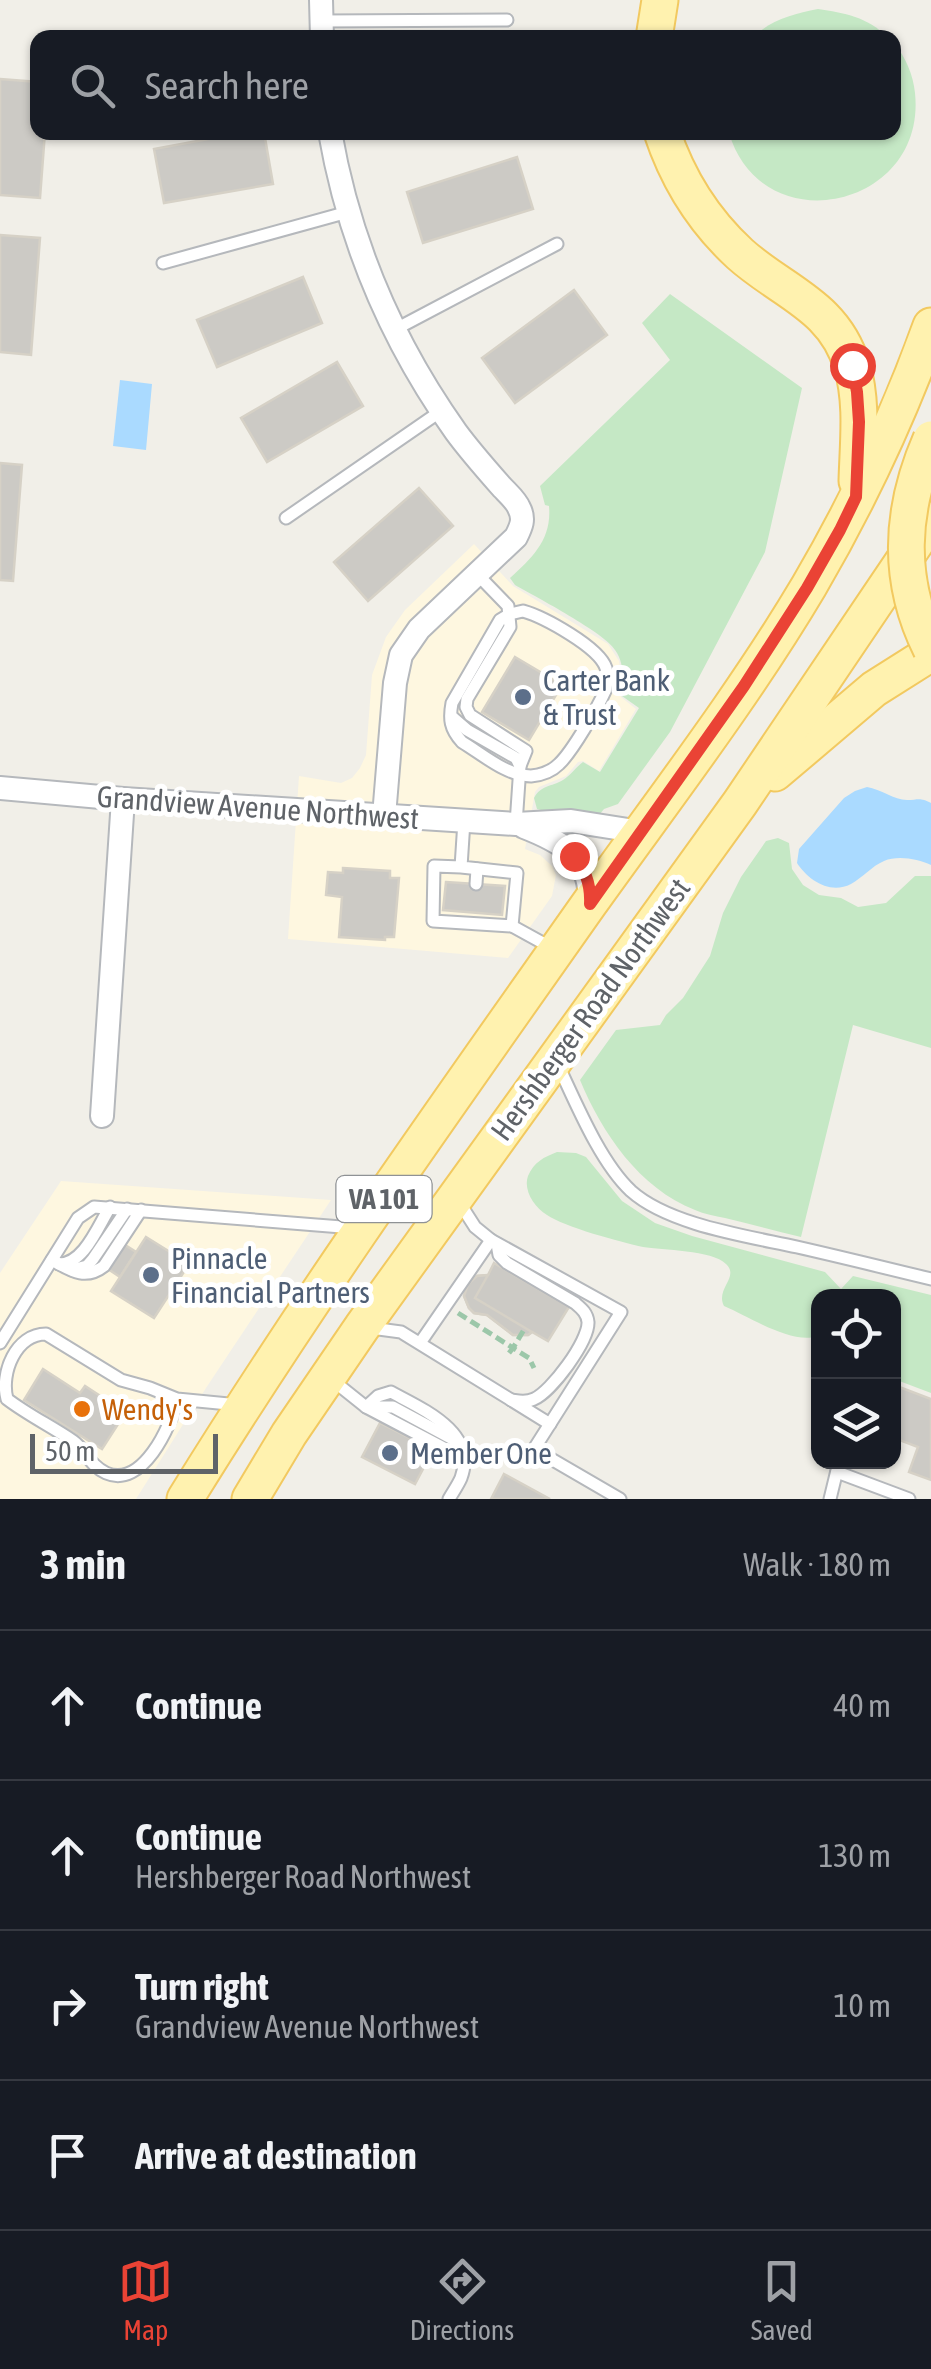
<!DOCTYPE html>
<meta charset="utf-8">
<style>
body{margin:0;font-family:"Asap Condensed",sans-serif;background:#242831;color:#f1f3f6}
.controls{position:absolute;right:30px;bottom:30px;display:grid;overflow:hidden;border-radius:20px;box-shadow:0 2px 8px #0004}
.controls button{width:90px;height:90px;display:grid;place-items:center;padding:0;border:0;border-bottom:2px solid #363941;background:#171b24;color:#f1f3f6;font:50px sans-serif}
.scale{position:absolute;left:30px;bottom:25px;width:188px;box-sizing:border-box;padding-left:10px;border:5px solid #5f6368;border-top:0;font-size:28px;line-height:35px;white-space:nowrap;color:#5f6368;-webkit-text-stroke:8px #fff;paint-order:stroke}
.stop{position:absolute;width:30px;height:30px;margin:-22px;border:8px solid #ea4335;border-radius:50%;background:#fff}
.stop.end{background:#ea4335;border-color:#fff;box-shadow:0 2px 10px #0008}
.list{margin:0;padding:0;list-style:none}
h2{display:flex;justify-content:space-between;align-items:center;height:130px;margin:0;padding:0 40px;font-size:42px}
h2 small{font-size:32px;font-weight:400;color:#9ea1a6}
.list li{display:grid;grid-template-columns:65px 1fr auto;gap:30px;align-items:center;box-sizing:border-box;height:150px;padding:0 40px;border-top:2px solid #363941}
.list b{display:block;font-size:38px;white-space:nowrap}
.list p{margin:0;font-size:32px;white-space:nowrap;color:#9ea1a6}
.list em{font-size:32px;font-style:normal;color:#9ea1a6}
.icon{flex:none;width:55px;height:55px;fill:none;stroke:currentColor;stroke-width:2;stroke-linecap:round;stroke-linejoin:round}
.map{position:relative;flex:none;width:931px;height:1499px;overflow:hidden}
.search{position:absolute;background:#171b24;box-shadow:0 2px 8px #0004;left:30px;right:30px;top:30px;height:110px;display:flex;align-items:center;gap:25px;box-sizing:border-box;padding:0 35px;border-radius:20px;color:#9ea1a6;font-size:38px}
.sheet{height:730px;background:#171b24}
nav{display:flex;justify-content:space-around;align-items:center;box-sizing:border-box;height:140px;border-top:2px solid #363941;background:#171b24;font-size:28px;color:#9ea1a6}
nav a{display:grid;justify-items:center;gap:5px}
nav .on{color:#ea4335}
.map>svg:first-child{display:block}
.commercial{fill:#fef7e0}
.green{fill:#c5e8c5}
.water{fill:#aadaff}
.building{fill:#cccac5;stroke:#d6d1c6;stroke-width:2.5}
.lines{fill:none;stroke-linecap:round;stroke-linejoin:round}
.lane-casing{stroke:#b5b8bc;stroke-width:15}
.street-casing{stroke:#b5b8bc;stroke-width:26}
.primary-casing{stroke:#f2c960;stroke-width:39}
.path{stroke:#9cc7a9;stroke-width:5;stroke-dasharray:10 5;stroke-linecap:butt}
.lane{stroke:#fff;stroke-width:11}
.street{stroke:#fff;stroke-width:22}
.primary{stroke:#fff2af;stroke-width:35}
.primary-bridge-casing{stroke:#f2c960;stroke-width:39;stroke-linecap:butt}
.primary-bridge{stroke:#fff2af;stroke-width:35}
.route{stroke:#ea4335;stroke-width:12}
.service-dot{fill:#5c6f8a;stroke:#fff;stroke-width:4}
.food-dot{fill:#e8710a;stroke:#fff;stroke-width:4}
.labels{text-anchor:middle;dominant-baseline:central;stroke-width:10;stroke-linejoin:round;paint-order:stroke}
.shield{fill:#fff;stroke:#8f9295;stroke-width:2.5}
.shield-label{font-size:28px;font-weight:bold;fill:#5f6368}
.service-label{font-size:30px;fill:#4e5e75;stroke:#fff;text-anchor:start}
.street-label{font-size:30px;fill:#5f6368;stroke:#fff}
.food-label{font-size:30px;fill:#c56008;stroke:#fff;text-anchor:start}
</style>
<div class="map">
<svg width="931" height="1499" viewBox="0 0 931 1499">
<rect width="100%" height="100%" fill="#f1efe8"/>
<g class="commercial">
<path d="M474,544L513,586L608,644L619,661L621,674V697L636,709L599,771L583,761L578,762L566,776L539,787L535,792L525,849L540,855L552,866L556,875L552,896L508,958L288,939L299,776L341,783L352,778L360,768L366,755L372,675L386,637L405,610Z"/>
<path d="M61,1181L331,1200L206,1388L136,1499H0V1273Z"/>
</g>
<g class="green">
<path d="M818,9C844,13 868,17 887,37H754C771,19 794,14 818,9Z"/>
<path d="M894,44C906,57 913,75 915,93C927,209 762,244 729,133L894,132Z"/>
<path d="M670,294L802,388L765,552L670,732L618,804L604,809L599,815L541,810L537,809L534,798C541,785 551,787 563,780C571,775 576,767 583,762L600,772L639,708L622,696C623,680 625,664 615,650C605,633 536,597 515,585L510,578C533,557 552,539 549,506L545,505L540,486L670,360L642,323Z"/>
<path d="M778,838L789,843L792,869L803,885L819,895L841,898L858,907L886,903L915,876H931V1048L853,1025L801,1237C775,1231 750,1224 725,1218C715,1216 704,1214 695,1210C639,1188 602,1133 580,1080L616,1030L660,1025L666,1015L683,998L710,956L723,913L741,877L766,841Z"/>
<path d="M557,1152L576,1153L586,1157L622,1201L655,1223L692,1236L825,1272L841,1289L853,1276L931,1295V1393L894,1379V1296H818V1336C792,1345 750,1317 724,1306C715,1289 740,1277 726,1264C712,1250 662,1250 643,1247C621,1242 564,1227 547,1215C534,1207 523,1190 528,1176C534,1162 544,1157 557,1152Z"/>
</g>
<g class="water">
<path d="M120,380L152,384L146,450L113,446Z"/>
<path d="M867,787C881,789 894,800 907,800C918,800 920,797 931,803V865C918,859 898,855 884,861C872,866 862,878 851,884C830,895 808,880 797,863L799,849L844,798L855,791Z"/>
</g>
<g class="building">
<path d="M0,79L38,82V132H45L40,198L0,195Z"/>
<path d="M246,132H264L273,184L164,203L154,149Z"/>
<path d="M517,157L533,209L423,243L407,192Z"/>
<path d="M0,235L40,238L31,355L0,352Z"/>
<path d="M303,277L322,323L217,367L197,320Z"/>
<path d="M574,290L607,335L515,403L482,358Z"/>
<path d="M337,362L363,406L267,462L241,418Z"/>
<path d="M0,463L22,465L13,581L0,580Z"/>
<path d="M419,488L453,526L368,601L334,562Z"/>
<path d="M515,657L562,685L529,740L482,712Z"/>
<path d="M343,868L390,871V878H399L394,937H385V940L339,937L342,897L326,895L328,872L343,873Z"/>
<path d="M446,882L505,886L502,915L443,910Z"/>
<path d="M103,1231L136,1252L120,1277L87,1255Z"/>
<path d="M146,1237L189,1264L154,1318L111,1291Z"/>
<path d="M494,1263L569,1307L548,1341L532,1332L528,1335H513L487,1315L474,1313L469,1308L464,1296L468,1284L477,1276L488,1275Z"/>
<path d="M488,1275L475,1298L532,1332L528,1335H513L487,1315L474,1313L469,1308L464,1296L468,1284L477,1276Z"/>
<path d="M43,1369L80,1393L85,1386L108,1401L103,1407L122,1418L102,1449L24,1400Z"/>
<path d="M894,1385L931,1399V1480L909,1472L918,1447L894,1438Z"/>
<path d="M380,1423L433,1450L415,1484L362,1457Z"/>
<path d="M504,1474L550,1499H491Z"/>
</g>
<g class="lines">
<defs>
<g id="lane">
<path d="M321,21L507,20"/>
<path d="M163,263L348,212"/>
<path d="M394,330L557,244"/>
<path d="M286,518L441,411"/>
<path d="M477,574L508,606L510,627L467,699L466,707L470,715L526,751L520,766L516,824"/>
<path d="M523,611C544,617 599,647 606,668C608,675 607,684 605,691C598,707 572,752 559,764C551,772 542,775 531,776C507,776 482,754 462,742C450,729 449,719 452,703L500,620L510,614Z"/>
<path d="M452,717L467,730L516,758L520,766"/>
<path d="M461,867L434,866L433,921L512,926L517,873L461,867L464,821"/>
<path d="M476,884L477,869"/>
<path d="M512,926L552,948"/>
<path d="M558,1065C576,1103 600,1162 631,1191C669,1225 747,1236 797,1247C841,1257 886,1268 931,1279"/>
<path d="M459,1202L475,1227L491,1240L621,1312L534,1449L620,1499"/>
<path d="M497,1244L499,1255L507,1263L575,1303C582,1309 587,1313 588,1322C589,1341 551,1392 534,1399C526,1403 519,1401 511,1400"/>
<path d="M52,1260C70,1270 85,1281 104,1266L141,1210"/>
<path d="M59,1264C84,1264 98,1226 110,1207"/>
<path d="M72,1270L87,1266L93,1259L127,1209"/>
<path d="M371,1328L401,1332L550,1424"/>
<path d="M0,1343L78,1218L94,1207L354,1228"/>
<path d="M420,1343L491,1240"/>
<path d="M331,1379L366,1407L463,1458"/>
<path d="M177,1399C171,1427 142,1489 106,1473C89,1465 86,1450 73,1441C51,1426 28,1415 7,1399C0,1373 16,1334 46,1334L121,1380L150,1388L177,1399L239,1405"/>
<path d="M366,1407L378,1396L391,1392C422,1409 478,1432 461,1478C458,1485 453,1492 449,1499"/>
<path d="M370,1407H393L458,1442"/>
<path d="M837,1472L909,1499"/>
<path d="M830,1499L839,1462"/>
</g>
<g id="street">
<path d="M321,0L322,38"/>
<path d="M330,132C349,241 392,342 456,432C470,451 485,468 500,485C506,492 516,500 519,508C525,519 521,527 516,537L419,629L401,655L395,683L384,816"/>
<path d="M0,788L123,799L516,824L571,821L641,832"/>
<path d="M524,827C560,841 594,858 589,904"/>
<path d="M102,1116L123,799"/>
</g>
<g id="primary">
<path d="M654,38L660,0"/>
<path d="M662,132C678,180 703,220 740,254C782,292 834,305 852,366C863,403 858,443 857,481"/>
<path d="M775,773L874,689L931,653"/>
<path d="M185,1499C311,1295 451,1100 589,904C664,799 743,697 809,586C857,504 899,415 931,326"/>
<path d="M250,1499L289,1434L362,1327L740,803L931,520"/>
</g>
</defs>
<use href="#lane" class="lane-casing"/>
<use href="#street" class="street-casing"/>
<use href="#primary" class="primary-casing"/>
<g class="path">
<path d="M458,1313L513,1348L525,1328"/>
<path d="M509,1353L513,1348L529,1358L534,1368"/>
</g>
<use href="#lane" class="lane"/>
<use href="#street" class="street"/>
<use href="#primary" class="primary"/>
<defs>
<path id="primary-bridge" d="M931,439C900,510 896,579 931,649"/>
</defs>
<use href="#primary-bridge" class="primary-bridge-casing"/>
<use href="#primary-bridge" class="primary-bridge"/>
</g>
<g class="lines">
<path class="route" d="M574,856C586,870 591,885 590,904L744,686L807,588L840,530L856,497L859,422L857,392L852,365"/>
</g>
<g class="service-dot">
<circle cx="523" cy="697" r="10"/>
<circle cx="151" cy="1275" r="10"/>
<circle cx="390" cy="1453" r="10"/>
</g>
<circle class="food-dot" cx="82" cy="1409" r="10"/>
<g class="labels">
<rect class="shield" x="336.5" y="1176" width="95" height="46" rx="8"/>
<g class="shield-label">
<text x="384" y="1199">VA 101</text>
</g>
<g class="service-label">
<text x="543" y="680">Carter Bank<tspan x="543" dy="34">&amp; Trust</tspan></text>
<text x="171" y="1258">Pinnacle<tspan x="171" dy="34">Financial Partners</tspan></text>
<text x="410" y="1453">Member One</text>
</g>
<g class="street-label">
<text transform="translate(258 807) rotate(4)">Grandview Avenue Northwest</text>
<text transform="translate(590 1009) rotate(-54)">Hershberger Road Northwest</text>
</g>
<g class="food-label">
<text x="102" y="1409">Wendy's</text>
</g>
</g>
</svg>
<div class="controls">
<button><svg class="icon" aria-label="locate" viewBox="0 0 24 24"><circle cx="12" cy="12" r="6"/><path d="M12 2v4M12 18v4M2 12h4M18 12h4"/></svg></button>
<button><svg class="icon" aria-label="layers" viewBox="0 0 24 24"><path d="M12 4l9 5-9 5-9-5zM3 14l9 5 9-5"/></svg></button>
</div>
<div class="scale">50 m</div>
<div class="stop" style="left:852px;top:365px"></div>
<div class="stop end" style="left:574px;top:856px"></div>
<div class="search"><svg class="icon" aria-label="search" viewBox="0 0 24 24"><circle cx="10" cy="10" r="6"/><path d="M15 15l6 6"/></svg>Search here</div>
</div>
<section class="sheet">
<h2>3 min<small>Walk · 180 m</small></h2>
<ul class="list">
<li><svg class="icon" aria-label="ahead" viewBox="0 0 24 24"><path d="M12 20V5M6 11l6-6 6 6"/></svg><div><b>Continue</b></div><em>40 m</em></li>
<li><svg class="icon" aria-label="ahead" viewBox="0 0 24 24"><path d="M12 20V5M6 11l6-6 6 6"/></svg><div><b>Continue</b><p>Hershberger Road Northwest</p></div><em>130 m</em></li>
<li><svg class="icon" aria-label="right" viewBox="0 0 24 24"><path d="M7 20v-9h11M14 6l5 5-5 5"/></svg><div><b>Turn right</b><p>Grandview Avenue Northwest</p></div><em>10 m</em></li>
<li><svg class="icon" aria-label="arrive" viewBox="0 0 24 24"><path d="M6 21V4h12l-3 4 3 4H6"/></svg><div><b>Arrive at destination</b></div></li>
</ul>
</section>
<nav>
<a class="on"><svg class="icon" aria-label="map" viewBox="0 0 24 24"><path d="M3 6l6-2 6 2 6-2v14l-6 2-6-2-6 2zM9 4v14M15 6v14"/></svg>Map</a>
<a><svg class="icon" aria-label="directions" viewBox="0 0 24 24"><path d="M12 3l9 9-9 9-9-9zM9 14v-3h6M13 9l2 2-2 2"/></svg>Directions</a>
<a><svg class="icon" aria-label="saved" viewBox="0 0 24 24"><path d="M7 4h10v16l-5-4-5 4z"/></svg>Saved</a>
</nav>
